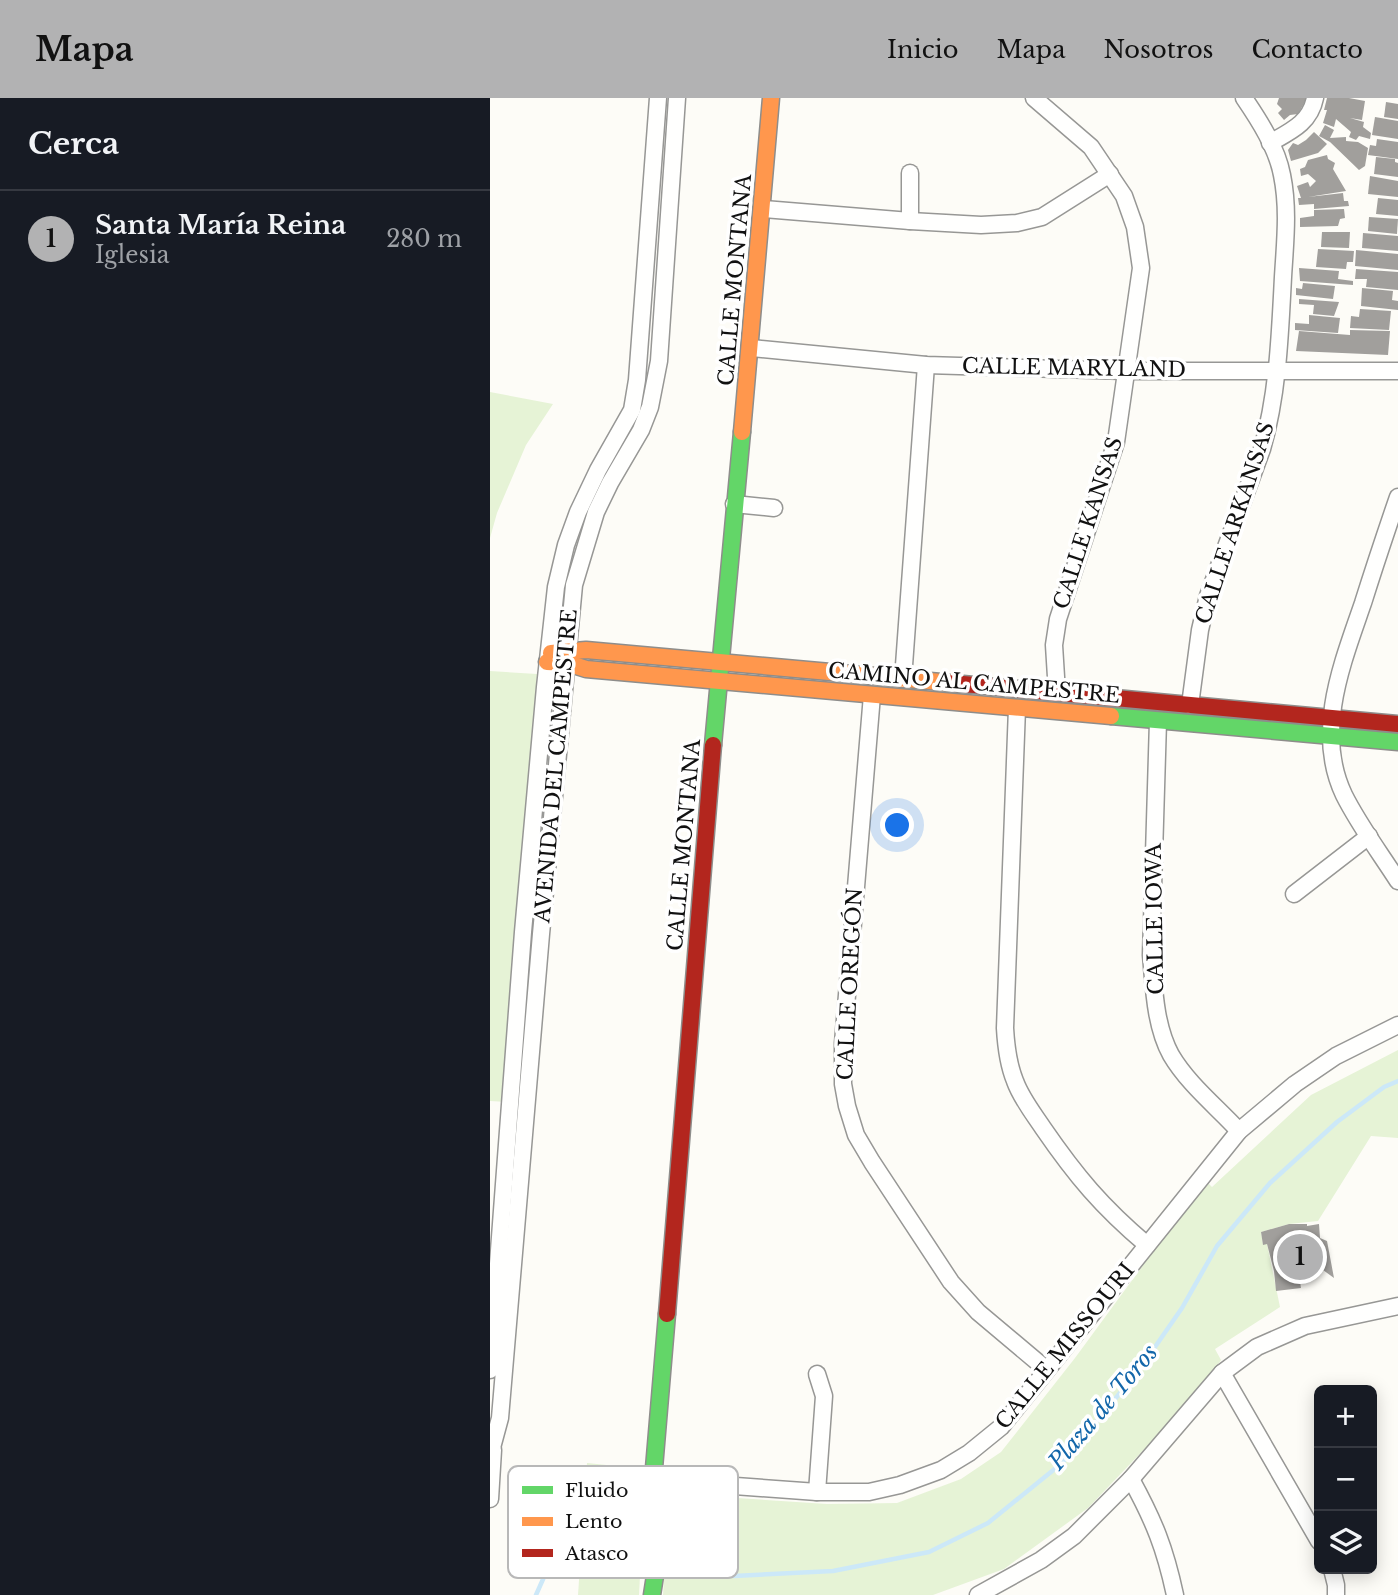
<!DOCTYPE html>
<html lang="es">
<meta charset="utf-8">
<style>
body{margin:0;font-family:"Libre Baskerville",serif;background:#242831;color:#f1f3f6}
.controls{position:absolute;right:21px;bottom:21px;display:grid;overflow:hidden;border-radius:10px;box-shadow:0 4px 18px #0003}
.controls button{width:63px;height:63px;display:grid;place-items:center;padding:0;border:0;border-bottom:2px solid #363941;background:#171b24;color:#f1f3f6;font:35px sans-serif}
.you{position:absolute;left:408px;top:728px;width:24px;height:24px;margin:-18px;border:5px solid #fff;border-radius:50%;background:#1a73e8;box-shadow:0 0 0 10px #1a73e833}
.badge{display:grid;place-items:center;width:46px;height:46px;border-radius:50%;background:#b2b2b3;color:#111;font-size:23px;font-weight:700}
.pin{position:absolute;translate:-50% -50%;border:4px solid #fff;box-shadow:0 2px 7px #0006}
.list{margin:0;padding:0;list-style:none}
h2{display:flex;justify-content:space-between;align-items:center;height:91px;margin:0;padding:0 28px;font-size:30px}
h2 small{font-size:23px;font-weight:400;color:#9ea1a6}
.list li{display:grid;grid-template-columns:46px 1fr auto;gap:21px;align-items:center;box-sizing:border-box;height:98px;padding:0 28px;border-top:2px solid #363941}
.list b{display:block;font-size:26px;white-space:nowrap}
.list p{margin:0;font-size:23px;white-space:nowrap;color:#9ea1a6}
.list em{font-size:23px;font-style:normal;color:#9ea1a6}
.icon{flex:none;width:38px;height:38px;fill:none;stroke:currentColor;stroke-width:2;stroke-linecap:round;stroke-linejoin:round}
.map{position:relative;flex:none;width:908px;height:1497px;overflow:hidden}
header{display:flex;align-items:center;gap:42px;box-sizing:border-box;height:98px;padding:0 35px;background:#b2b2b3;color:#111}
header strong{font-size:33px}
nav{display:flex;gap:38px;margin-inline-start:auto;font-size:24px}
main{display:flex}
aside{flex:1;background:#171b24}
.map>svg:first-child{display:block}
.green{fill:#e6f3d6}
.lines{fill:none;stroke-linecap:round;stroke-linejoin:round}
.stream{stroke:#cce8f8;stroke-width:4.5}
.building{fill:#a19f9c}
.street-casing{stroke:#979795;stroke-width:19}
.fast-casing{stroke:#8e8d8b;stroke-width:19}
.slow-casing{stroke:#8e8d8b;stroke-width:19}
.jam-casing{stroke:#8e8d8b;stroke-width:19}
.street{stroke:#fffffe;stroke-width:16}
.fast{stroke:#63d668;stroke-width:16}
.slow{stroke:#ff974d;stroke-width:16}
.jam{stroke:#b3261e;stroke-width:16}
.labels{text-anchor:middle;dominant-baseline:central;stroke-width:7;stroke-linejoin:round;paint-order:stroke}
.street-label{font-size:21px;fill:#111;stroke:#fff}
.water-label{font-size:23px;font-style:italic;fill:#1367aa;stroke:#fff}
.key{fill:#fff;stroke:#b8b8b8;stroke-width:2}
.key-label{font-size:19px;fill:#111}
</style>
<header>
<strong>Mapa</strong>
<nav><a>Inicio</a><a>Mapa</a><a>Nosotros</a><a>Contacto</a></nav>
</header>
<main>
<aside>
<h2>Cerca<small></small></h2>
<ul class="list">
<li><span class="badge">1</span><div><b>Santa María Reina</b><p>Iglesia</p></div><em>280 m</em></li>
</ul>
</aside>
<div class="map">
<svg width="908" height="1497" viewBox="0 0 908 1497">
<rect width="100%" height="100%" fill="#fdfcf7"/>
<g class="green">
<path d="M0,294L63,306L36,347L7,415L0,440Z"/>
<path d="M0,573L47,576L17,1004L0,1003Z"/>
<path d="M908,952V1040L881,1038L828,1123L799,1126L771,1134L773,1146H777L790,1209L725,1251L731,1262L710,1293L598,1410L514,1471L443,1497H173L179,1402L188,1393L200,1397L337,1406L407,1405L471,1381L511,1354L585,1260L687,1121L718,1085L722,1089L821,997Z"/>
<path d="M97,1365L156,1371L149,1497H88Z"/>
</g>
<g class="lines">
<g class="stream">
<path d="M185,1474L244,1478L343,1473L439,1454L498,1425L572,1365L649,1272L692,1210L727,1148L780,1085L847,1024L894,989L908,983"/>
<path d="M46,1497L62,1461L92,1448L140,1463"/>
</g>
</g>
<g class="building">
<path d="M789,0H817L808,16L800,17L794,22L788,15L792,11L787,6Z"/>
<path d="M837,0H859L875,3L872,22L860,20L874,24L873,29L881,35L880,41L869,38L866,42L859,39L861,34L846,21L844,29L833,25L837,12H834Z"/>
<path d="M896,4L908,6V21L894,19Z"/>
<path d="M885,19L908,23V41L882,37Z"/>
<path d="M835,27L844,32L840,40L856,39V43L868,44L878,50L875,68L869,72L840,44L829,38Z"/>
<path d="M824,34L837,46L828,55L801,63L798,52L803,45L808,47L816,42Z"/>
<path d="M887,41L908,44V61L878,57L880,47L886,48Z"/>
<path d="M837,57L838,61L845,65L843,71L856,93L818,99L853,95L854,103H858L859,108L824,111V106L809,107L808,100H811L807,88L818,84L820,89L826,83L818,76L811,78L810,71L815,69L818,62Z"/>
<path d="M886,59L905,61V64L908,65V79L884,76Z"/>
<path d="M880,78L908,83V99L878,96Z"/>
<path d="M888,100L908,102V118L886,116Z"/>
<path d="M854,111L855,120L850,121L848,128L810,129V120L824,118V112Z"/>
<path d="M879,119L908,121L907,136L878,133Z"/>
<path d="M832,134H860L859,150L831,149Z"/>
<path d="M873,135L908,138V153L872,150Z"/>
<path d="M828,151L864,153L863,164H857L856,171L826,169Z"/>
<path d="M866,152L908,156V172L865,168Z"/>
<path d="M809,170L849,173L848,181L863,183V187L810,183Z"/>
<path d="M866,171L908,174V192L876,189L877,181H865Z"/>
<path d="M813,185L845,188L843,201L806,197V190L812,191Z"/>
<path d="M872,190L903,193L902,202L908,203V212L871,208Z"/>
<path d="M809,201L849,204L848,207L844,218L823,216L824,207L809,206Z"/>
<path d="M870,211L901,213L899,232L860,230L861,218L869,219Z"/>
<path d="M819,217L850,220L848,235L805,232V225L819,226Z"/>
<path d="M860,232L900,233L898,257L806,253L809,233L860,237Z"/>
<path d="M799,1126H817V1128L829,1126L830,1140L837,1143L844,1180L833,1172L809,1177L811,1190L786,1193L784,1173L777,1146L773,1147L771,1134Z"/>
</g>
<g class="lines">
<defs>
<g id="street">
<path d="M544,0L601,49L634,98L645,129L651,170L626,344L568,521L564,547L567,595"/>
<path d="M780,45C801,33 820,25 825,0"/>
<path d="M274,111L420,123L491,127L527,125L552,119L620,76"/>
<path d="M420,123V75"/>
<path d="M262,250L436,267L637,273H908"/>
<path d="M908,399C896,434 884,470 873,505C852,566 824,634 854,697C869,727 890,755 908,783"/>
<path d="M244,406L284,410"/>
<path d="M413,581L436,267"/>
<path d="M382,597L353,945V986L357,1008L366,1037L382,1064L461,1184L488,1214L557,1272"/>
<path d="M700,607L710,532L718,498L772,351C788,296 790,236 793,179C795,145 799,111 792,77C787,50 769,22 754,0"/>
<path d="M527,610L515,930C516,948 518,966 525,983C531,1000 543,1015 553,1030C586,1078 612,1109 657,1147"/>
<path d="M668,623L661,857C664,890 665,928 681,957C698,986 727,1009 749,1033"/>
<path d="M804,796L879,738"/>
<path d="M0,1272L33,834L55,589L66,489L76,447L88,414L108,372L142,312L147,282L168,0"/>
<path d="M732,1275L829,1443"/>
<path d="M327,1276L334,1298L327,1394"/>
<path d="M0,1357L10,1320L51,836L84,487L106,414L120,385L151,332L160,309L169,263L187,0"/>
<path d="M641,1381C664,1423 675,1450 685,1497"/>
<path d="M163,1382L327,1394H379L410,1387L451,1372L479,1355L511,1329L749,1033L805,986L846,958L908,927"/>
<path d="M0,1401L3,1352"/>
<path d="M842,1471L846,1487V1497"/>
<path d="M488,1497L551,1462L584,1438L641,1381L732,1275L767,1249L815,1228L908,1208"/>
</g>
<g id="fast">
<path d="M621,618L908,644"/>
<path d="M223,647L252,334"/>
<path d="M162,1497L169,1452L163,1382L177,1216"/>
</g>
<g id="slow">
<path d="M252,334L281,0"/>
<path d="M61,555L96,552L462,585"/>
<path d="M57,564L77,565L96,571L621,618"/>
</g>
<g id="jam">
<path d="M462,585L908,626"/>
<path d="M177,1216L223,647"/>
</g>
</defs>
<use href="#street" class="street-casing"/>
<use href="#fast" class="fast-casing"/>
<use href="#slow" class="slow-casing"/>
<use href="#jam" class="jam-casing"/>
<use href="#street" class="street"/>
<use href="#fast" class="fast"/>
<use href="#slow" class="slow"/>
<use href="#jam" class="jam"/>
</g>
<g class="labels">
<g class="street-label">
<text transform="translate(245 182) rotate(-85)">CALLE MONTANA</text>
<text transform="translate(584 270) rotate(1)">CALLE MARYLAND</text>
<text transform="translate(598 425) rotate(-72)">CALLE KANSAS</text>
<text transform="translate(745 425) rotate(-72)">CALLE ARKANSAS</text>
<text transform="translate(484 585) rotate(5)">CAMINO AL CAMPESTRE</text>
<text transform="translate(66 668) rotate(-85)">AVENIDA DEL CAMPESTRE</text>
<text transform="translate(194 747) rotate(-85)">CALLE MONTANA</text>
<text transform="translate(665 821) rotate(-91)">CALLE IOWA</text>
<text transform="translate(360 886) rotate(-87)">CALLE OREGÓN</text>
<text transform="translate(575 1248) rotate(-51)">CALLE MISSOURI</text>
</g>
<g class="water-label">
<text transform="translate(613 1309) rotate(-50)">Plaza de Toros</text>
</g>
</g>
<rect x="18" y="1368" width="230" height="112" rx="10" class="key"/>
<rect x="32" y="1388" width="31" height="8" fill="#63d668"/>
<rect x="32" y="1419" width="31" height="9" fill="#ff974d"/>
<rect x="32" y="1451" width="31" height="8" fill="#b3261e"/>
<g class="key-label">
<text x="75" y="1399">Fluido</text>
<text x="75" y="1430">Lento</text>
<text x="75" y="1462">Atasco</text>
</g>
</svg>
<div class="controls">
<button>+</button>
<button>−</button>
<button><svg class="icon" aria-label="layers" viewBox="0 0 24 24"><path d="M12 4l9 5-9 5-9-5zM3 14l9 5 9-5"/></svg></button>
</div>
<div class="you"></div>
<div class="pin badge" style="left:810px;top:1159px">1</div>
</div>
</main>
